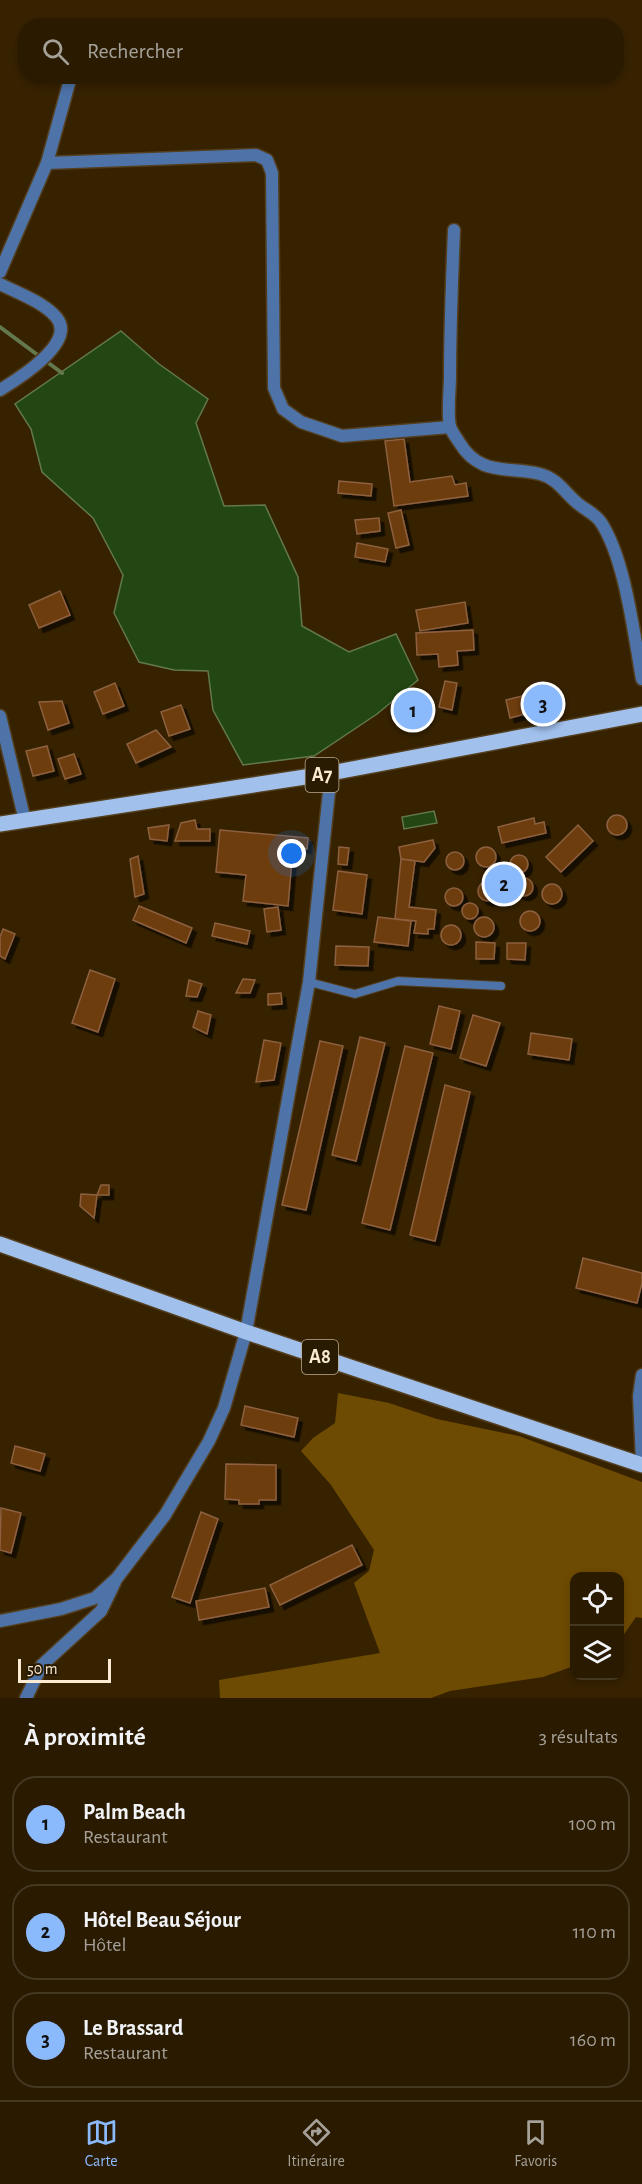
<!DOCTYPE html>
<html lang="fr">
<meta charset="utf-8">
<style>
body{margin:0;font-family:"Alegreya Sans",sans-serif;background:#31230a;color:#f1f3f6}
.controls{position:absolute;right:18px;bottom:18px;display:grid;overflow:hidden;border-radius:12px;box-shadow:0 3px 9px #0003}
.controls button{width:54px;height:54px;display:grid;place-items:center;padding:0;border:0;border-bottom:2px solid #453822;background:#291a00;color:#f1f3f6;font:30px sans-serif}
.scale{position:absolute;left:18px;bottom:15px;width:93px;box-sizing:border-box;padding-left:6px;border:3px solid #fcebd2;border-top:0;font-size:16px;line-height:21px;white-space:nowrap;color:#fcebd2;-webkit-text-stroke:4px #291a02;paint-order:stroke}
.you{position:absolute;left:292px;top:854px;width:21px;height:21px;margin:-15px;border:4px solid #fff;border-radius:50%;background:#1a73e8;box-shadow:0 0 0 9px #1a73e833}
.badge{display:grid;place-items:center;width:39px;height:39px;border-radius:50%;background:#8bbafc;color:#111;font-size:20px;font-weight:700}
.pin{position:absolute;translate:-50% -50%;border:3px solid #fff;box-shadow:0 2px 6px #0006}
.list{margin:0;padding:0;list-style:none}
h2{display:flex;justify-content:space-between;align-items:center;height:78px;margin:0;padding:0 24px;font-size:26px}
h2 small{font-size:20px;font-weight:400;color:#a5a199}
.list li{display:grid;grid-template-columns:39px 1fr auto;gap:18px;align-items:center;box-sizing:border-box;height:96px;margin:0 12px 12px;padding:0 12px;border:2px solid #453822;border-radius:24px}
.list b{display:block;font-size:22px;white-space:nowrap}
.list p{margin:0;font-size:20px;white-space:nowrap;color:#a5a199}
.list em{font-size:20px;font-style:normal;color:#a5a199}
.icon{flex:none;width:33px;height:33px;fill:none;stroke:currentColor;stroke-width:2;stroke-linecap:round;stroke-linejoin:round}
.map{position:relative;flex:none;width:642px;height:1698px;overflow:hidden}
.search{position:absolute;background:#291a00;box-shadow:0 3px 9px #0003;left:18px;right:18px;top:18px;height:66px;display:flex;align-items:center;gap:15px;box-sizing:border-box;padding:0 21px;border-radius:24px;color:#a5a199;font-size:22px}
.sheet{height:402px;background:#291a00}
nav{display:flex;justify-content:space-around;align-items:center;box-sizing:border-box;height:84px;border-top:2px solid #453822;background:#291a00;font-size:16px;color:#a5a199}
nav a{display:grid;justify-items:center;gap:3px}
nav .on{color:#8bbafc}
.map>svg:first-child{display:block}
.forest{fill:#6e4b02}
.water{fill:#224712;stroke:#63784c;stroke-width:1.5}
.lines{fill:none;stroke-linecap:round;stroke-linejoin:round}
.stream{stroke:#63784c;stroke-width:4}
.building{fill:#6e3c0d;stroke:#8c603f;stroke-width:1.5;filter:url(#shadow)}
.service-casing{stroke:#533e1d;stroke-width:10}
.minor-casing{stroke:#533e1d;stroke-width:15}
.primary-casing{stroke:#533e1d;stroke-width:18}
.service{stroke:#4d73a9;stroke-width:8}
.minor{stroke:#4d73a9;stroke-width:12}
.primary{stroke:#a1c0ec;stroke-width:15}
.labels{text-anchor:middle;dominant-baseline:central;stroke-width:6;stroke-linejoin:round;paint-order:stroke}
.shield{fill:#291a02;stroke:#bdac94;stroke-width:1.5}
.shield-label{font-size:20px;font-weight:bold;fill:#fcebd2}
</style>
<div class="map">
<svg width="642" height="1698" viewBox="0 0 642 1698">
<defs>
<filter id="shadow"><feDropShadow dx="4.5" dy="4.5" stdDeviation="0" flood-color="#0009"/></filter>
</defs>
<rect width="100%" height="100%" fill="#372200"/>
<path class="forest" d="M338,1393L389,1403L437,1419L519,1436L642,1482V1618L636,1617L620,1640V1576H574V1666L543,1677L450,1691L431,1698H220L219,1680L380,1653L354,1583L369,1571L374,1550L331,1485L301,1451L313,1438L335,1423Z"/>
<g class="water">
<path d="M121,331L159,364L208,399L196,423L224,506L265,505L298,577L302,626L349,652L396,634L418,680L377,714L314,756L243,765L213,710L208,671L174,670L139,662L114,613L123,575L93,518L42,472L31,429L15,404Z"/>
<path d="M434,811L437,823L404,829L402,817Z"/>
</g>
<g class="lines">
<path class="stream" d="M0,327L62,373"/>
</g>
<g class="building">
<path d="M404,439L410,482L452,476L455,485L466,483L468,496L394,506L385,441Z"/>
<path d="M339,481L372,484L371,496L338,493Z"/>
<path d="M401,510L409,545L396,548L388,513Z"/>
<path d="M379,518L380,531L357,534L355,520Z"/>
<path d="M357,543L388,549L385,562L355,557Z"/>
<path d="M60,591L70,615L39,628L29,605Z"/>
<path d="M465,602L468,623L420,631L416,610Z"/>
<path d="M473,630L474,650L457,651L458,665L439,667L438,654L417,655L416,633Z"/>
<path d="M445,681L457,683L452,710L439,707Z"/>
<path d="M115,683L124,706L103,714L94,692Z"/>
<path d="M546,690L551,707L510,718L506,700Z"/>
<path d="M421,697L426,720L407,724L402,701Z"/>
<path d="M62,701L69,723L48,730L39,702Z"/>
<path d="M181,705L190,729L169,736L161,712Z"/>
<path d="M156,730L171,747L136,763L127,744Z"/>
<path d="M47,746L54,771L33,776L26,751Z"/>
<path d="M74,754L81,774L65,779L58,759Z"/>
<circle cx="617" cy="825" r="10"/>
<path d="M534,818L535,824L544,822L546,833L502,843L498,827Z"/>
<path d="M195,820L197,829H210V841H175L181,823Z"/>
<path d="M169,825L167,841L150,839L148,828Z"/>
<path d="M578,825L593,841L561,872L546,857Z"/>
<path d="M220,830L308,838L307,849L293,847L288,906L243,901L246,875L216,872Z"/>
<path d="M433,840L435,848L424,862L401,859L399,847Z"/>
<path d="M339,847L349,848L347,865L338,864Z"/>
<circle cx="486" cy="857" r="10"/>
<circle cx="455" cy="861" r="9"/>
<circle cx="519" cy="864" r="9"/>
<path d="M138,856L144,894L135,897L130,859Z"/>
<path d="M401,859L415,861L409,907L436,910L434,929H428V934L414,933L416,921L395,919Z"/>
<path d="M338,871L367,875L362,914L333,910Z"/>
<circle cx="524" cy="887" r="9"/>
<circle cx="488" cy="891" r="10"/>
<circle cx="552" cy="894" r="10"/>
<circle cx="454" cy="897" r="9"/>
<circle cx="470" cy="911" r="8"/>
<path d="M139,906L192,928L186,943L133,920Z"/>
<path d="M278,907L281,930L267,932L264,909Z"/>
<circle cx="530" cy="921" r="10"/>
<path d="M378,917L411,921L408,946L374,942Z"/>
<circle cx="484" cy="927" r="10"/>
<path d="M215,923L250,931L247,944L212,936Z"/>
<circle cx="451" cy="935" r="10"/>
<path d="M3,929L15,934L5,959L0,956V937Z"/>
<path d="M476,942L495,943L494,959H476Z"/>
<path d="M507,943H526L525,960L507,959Z"/>
<path d="M336,946L369,947L368,966L335,965Z"/>
<path d="M90,970L115,979L98,1032L72,1023Z"/>
<path d="M243,979L255,980L250,993H236Z"/>
<path d="M189,980L202,984L197,997L186,996Z"/>
<path d="M281,993L282,1004L268,1005V994Z"/>
<path d="M439,1006L460,1011L451,1049L430,1044Z"/>
<path d="M198,1011L211,1015L207,1034L193,1027Z"/>
<path d="M473,1015L500,1023L486,1066L460,1058Z"/>
<path d="M531,1033L572,1039L569,1060L528,1054Z"/>
<path d="M360,1037L385,1043L356,1161L332,1155Z"/>
<path d="M264,1040L281,1043L274,1080L256,1082Z"/>
<path d="M320,1041L343,1046L306,1210L282,1205Z"/>
<path d="M405,1046L433,1053L390,1230L362,1223Z"/>
<path d="M445,1085L470,1092L435,1241L410,1235Z"/>
<path d="M101,1185H109V1195H97Z"/>
<path d="M81,1194L97,1195L94,1218L80,1206Z"/>
<path d="M583,1258L642,1273V1283L637,1303L576,1288Z"/>
<path d="M245,1406L298,1418L294,1437L241,1425Z"/>
<path d="M15,1446L45,1454L40,1471L11,1463Z"/>
<path d="M226,1464L276,1465V1500H259V1504H239V1500L225,1499Z"/>
<path d="M1,1508L21,1513L11,1553L0,1550Z"/>
<path d="M201,1512L218,1519L190,1603L172,1597Z"/>
<path d="M352,1545L362,1565L280,1605L270,1585Z"/>
<path d="M265,1588L269,1607L199,1620L196,1601Z"/>
</g>
<g class="lines">
<defs>
<path id="service" d="M309,982L355,994L398,981L501,986"/>
<g id="minor">
<path d="M47,163L256,155L267,160L272,173L274,388L283,409L301,422L342,436L450,427"/>
<path d="M454,230C452,279 450,327 450,376C450,390 447,413 450,426C451,431 456,437 459,442C480,477 508,466 540,474C556,478 564,491 575,501C583,509 593,512 600,521C625,557 634,635 642,679"/>
<path d="M0,272L47,163L71,76"/>
<path d="M0,284C18,293 43,302 56,317C78,342 18,379 0,390"/>
<path d="M0,716L25,821"/>
<path d="M642,1375L639,1396L642,1462"/>
<path d="M0,1621L61,1609L95,1598L117,1578L165,1515L209,1441L224,1408L246,1332L309,982L331,773"/>
<path d="M26,1698L42,1665L101,1611L115,1582"/>
</g>
<g id="primary">
<path d="M0,824L331,773L642,714"/>
<path d="M0,1244L246,1332L642,1465"/>
</g>
</defs>
<use href="#service" class="service-casing"/>
<use href="#minor" class="minor-casing"/>
<use href="#primary" class="primary-casing"/>
<use href="#service" class="service"/>
<use href="#minor" class="minor"/>
<use href="#primary" class="primary"/>
</g>
<g class="labels">
<g class="shield">
<rect x="305.5" y="758" width="33" height="34" rx="4.5"/>
<rect x="302" y="1340" width="36" height="34" rx="4.5"/>
</g>
<g class="shield-label">
<text x="322" y="775">A7</text>
<text x="320" y="1357">A8</text>
</g>
</g>
</svg>
<div class="controls">
<button><svg class="icon" aria-label="locate" viewBox="0 0 24 24"><circle cx="12" cy="12" r="6"/><path d="M12 2v4M12 18v4M2 12h4M18 12h4"/></svg></button>
<button><svg class="icon" aria-label="layers" viewBox="0 0 24 24"><path d="M12 4l9 5-9 5-9-5zM3 14l9 5 9-5"/></svg></button>
</div>
<div class="scale">50 m</div>
<div class="you"></div>
<div class="pin badge" style="left:413px;top:710px">1</div>
<div class="pin badge" style="left:504px;top:884px">2</div>
<div class="pin badge" style="left:543px;top:704px">3</div>
<div class="search"><svg class="icon" aria-label="search" viewBox="0 0 24 24"><circle cx="10" cy="10" r="6"/><path d="M15 15l6 6"/></svg>Rechercher</div>
</div>
<section class="sheet">
<h2>À proximité<small>3 résultats</small></h2>
<ul class="list">
<li><span class="badge">1</span><div><b>Palm Beach</b><p>Restaurant</p></div><em>100 m</em></li>
<li><span class="badge">2</span><div><b>Hôtel Beau Séjour</b><p>Hôtel</p></div><em>110 m</em></li>
<li><span class="badge">3</span><div><b>Le Brassard</b><p>Restaurant</p></div><em>160 m</em></li>
</ul>
</section>
<nav>
<a class="on"><svg class="icon" aria-label="map" viewBox="0 0 24 24"><path d="M3 6l6-2 6 2 6-2v14l-6 2-6-2-6 2zM9 4v14M15 6v14"/></svg>Carte</a>
<a><svg class="icon" aria-label="directions" viewBox="0 0 24 24"><path d="M12 3l9 9-9 9-9-9zM9 14v-3h6M13 9l2 2-2 2"/></svg>Itinéraire</a>
<a><svg class="icon" aria-label="saved" viewBox="0 0 24 24"><path d="M7 4h10v16l-5-4-5 4z"/></svg>Favoris</a>
</nav>
